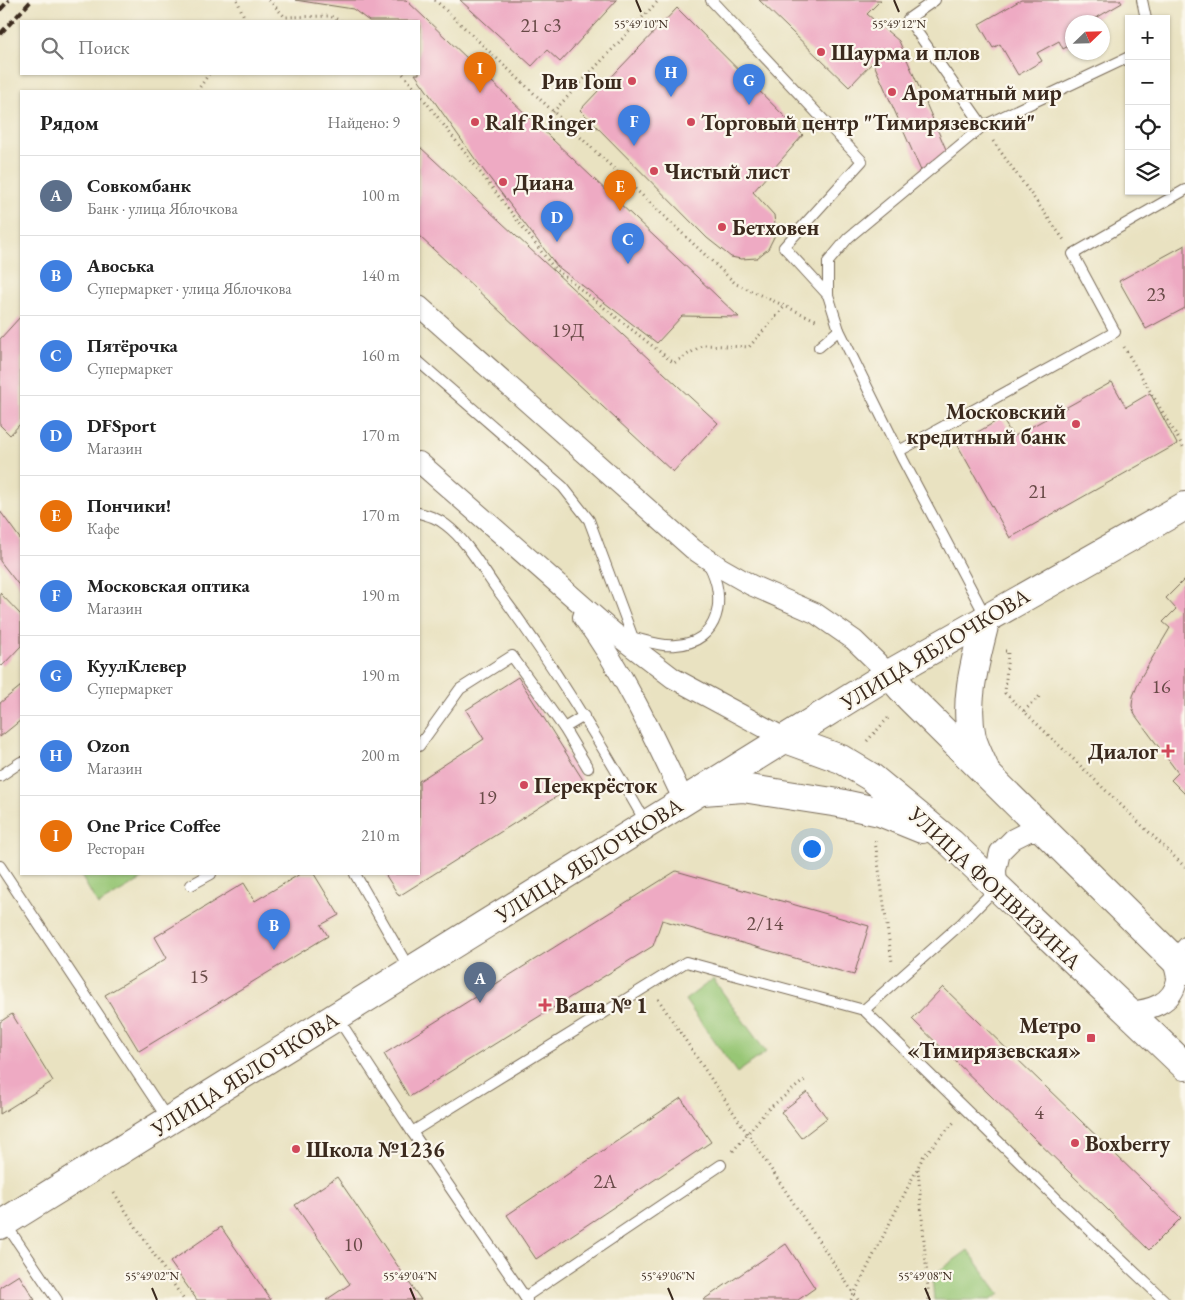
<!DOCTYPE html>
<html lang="ru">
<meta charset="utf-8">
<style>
body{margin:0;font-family:"EB Garamond",serif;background:#f6f6f6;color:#222}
.controls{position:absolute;right:15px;top:15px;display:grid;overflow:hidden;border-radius:0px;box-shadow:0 1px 4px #0004}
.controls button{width:45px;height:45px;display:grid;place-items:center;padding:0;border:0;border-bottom:1px solid #e0e0e0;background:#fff;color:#222;font:25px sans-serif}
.compass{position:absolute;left:1065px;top:15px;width:45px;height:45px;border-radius:50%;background:#fff;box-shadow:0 1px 4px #0004;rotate:67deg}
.you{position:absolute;left:811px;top:848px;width:18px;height:18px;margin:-12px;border:4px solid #fff;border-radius:50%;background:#1a73e8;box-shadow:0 0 0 8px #1a73e833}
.badge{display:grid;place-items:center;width:32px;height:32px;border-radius:50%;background:#7c3aed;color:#fff;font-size:16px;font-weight:700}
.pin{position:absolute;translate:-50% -41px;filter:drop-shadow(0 1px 2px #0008)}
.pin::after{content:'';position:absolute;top:26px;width:18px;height:15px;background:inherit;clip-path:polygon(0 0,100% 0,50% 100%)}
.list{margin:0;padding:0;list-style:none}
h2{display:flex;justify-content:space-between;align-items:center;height:65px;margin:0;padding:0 20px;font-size:21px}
h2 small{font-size:16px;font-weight:400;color:#767676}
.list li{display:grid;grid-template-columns:32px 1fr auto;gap:15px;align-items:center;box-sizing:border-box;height:80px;padding:0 20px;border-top:1px solid #e0e0e0}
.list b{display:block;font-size:19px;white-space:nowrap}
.list p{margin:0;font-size:16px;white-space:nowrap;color:#767676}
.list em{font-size:16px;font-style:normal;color:#767676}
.icon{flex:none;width:28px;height:28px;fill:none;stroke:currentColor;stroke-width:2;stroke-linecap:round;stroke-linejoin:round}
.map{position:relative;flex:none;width:1185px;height:1300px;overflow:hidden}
.search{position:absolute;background:#fff;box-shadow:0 1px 4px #0004;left:20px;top:20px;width:400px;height:55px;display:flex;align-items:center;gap:12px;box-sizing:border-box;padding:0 18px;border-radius:0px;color:#767676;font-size:19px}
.panel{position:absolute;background:#fff;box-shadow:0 1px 4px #0004;left:20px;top:90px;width:400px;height:785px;border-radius:0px}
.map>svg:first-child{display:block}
.green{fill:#97c675;stroke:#69784a}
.building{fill:#eeaac3}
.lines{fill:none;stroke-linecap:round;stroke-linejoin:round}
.lane-casing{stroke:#786a57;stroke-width:12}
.street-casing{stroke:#786a57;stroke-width:22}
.secondary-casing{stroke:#786a57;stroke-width:30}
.path{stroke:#786a57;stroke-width:3;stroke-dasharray:1 4;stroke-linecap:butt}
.lane{stroke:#fff;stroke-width:10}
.street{stroke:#fff;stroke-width:20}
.secondary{stroke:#fff;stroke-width:28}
.rail{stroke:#3b2a1e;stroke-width:4;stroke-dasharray:8 4;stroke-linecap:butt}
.ticks{fill:none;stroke:#3b2a1e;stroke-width:2}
.poi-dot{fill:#d1495b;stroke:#fbf7ec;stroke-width:2}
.labels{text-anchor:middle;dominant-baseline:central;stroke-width:4.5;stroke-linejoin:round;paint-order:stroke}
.number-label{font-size:20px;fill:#684a47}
.poi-label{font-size:22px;font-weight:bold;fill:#3b2a1e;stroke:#fbf7ec;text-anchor:start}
.street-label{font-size:22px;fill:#3b2a1e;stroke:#fbf7ec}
.ticks-label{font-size:12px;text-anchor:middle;fill:#3b2a1e;stroke:#fbf7ec;stroke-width:4.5;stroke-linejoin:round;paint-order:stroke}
</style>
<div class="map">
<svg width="1185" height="1300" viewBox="0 0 1185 1300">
<rect width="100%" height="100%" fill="#fbf7ec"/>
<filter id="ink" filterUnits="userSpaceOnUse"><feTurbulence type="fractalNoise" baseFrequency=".02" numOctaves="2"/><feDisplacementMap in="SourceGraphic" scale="10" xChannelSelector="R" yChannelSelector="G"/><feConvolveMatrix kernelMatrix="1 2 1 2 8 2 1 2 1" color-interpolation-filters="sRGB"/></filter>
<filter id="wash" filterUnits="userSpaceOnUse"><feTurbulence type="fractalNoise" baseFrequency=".0096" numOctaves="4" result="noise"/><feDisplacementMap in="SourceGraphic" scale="20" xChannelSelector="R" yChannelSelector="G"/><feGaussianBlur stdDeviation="1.12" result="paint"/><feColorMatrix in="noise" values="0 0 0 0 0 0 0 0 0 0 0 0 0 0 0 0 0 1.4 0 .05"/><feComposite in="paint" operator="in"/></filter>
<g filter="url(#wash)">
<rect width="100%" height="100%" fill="#e9e2c1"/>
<g class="green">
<path d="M80,874H151L98,905Z"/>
<path d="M713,979L766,1052L737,1073L685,1000Z"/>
<path d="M968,1250L1000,1294L991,1300H934L932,1276Z"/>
</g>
<g id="blocks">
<g class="building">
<path d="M295,0H406L739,317L682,316L657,343L557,266L475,159L415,74H419V21H369L353,9Z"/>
<path d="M460,0H617L560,62L547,50L532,66Z"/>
<path d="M759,0H881L867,14L899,41L948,154L922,173L873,62L849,87Z"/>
<path d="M1021,0H1120L1122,3L1089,22H1072V44L1063,49L1059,41L1037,53L1042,61L1018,75L1000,44L993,48L979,24Z"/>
<path d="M677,8L803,135L753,192L774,215L776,233L768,249L757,258L741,259L731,257L707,238L580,110Z"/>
<path d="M420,147L718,423L673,472L419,236Z"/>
<path d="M1185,245V308L1146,329L1119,281Z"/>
<path d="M21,316V423L10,435L0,425V339Z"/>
<path d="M1112,382L1126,407L1150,393L1177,444L1010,538L957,444L1002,418L1013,437Z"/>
<path d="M0,511L21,540V588L0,561Z"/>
<path d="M1185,579V794L1171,780L1178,773L1135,715L1132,706L1133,696L1141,677L1170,628L1163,622L1176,609L1166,598Z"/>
<path d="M0,593L21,615V646L2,666L0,664Z"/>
<path d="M518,677L583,780L399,896L385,874H419V781L484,739L466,710Z"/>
<path d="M21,686V720L0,737V703Z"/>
<path d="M676,871L869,926L854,975L662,920L653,946L409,1097L384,1054Z"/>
<path d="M300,874H314L339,915L321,925L328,936L139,1051L105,995L167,958L155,937L244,883L255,901Z"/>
<path d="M943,987L1181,1218L1149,1250L912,1019Z"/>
<path d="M12,1014L53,1081L0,1114V1022Z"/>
<path d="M807,1092L827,1118L801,1138L781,1112Z"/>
<path d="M681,1098L711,1142L536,1259L507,1215Z"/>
<path d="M337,1177L421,1300H326L350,1284L295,1205Z"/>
<path d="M221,1227L271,1300H197L170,1262Z"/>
<path d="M786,1244L815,1288L798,1300H703Z"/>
<path d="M19,1275L35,1300H0V1287Z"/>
</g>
</g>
</g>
<g filter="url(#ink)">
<use href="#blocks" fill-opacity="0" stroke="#786a57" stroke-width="1"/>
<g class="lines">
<defs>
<g id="lane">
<path d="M711,0L862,161L784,247L828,295"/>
<path d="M935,0L908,19L983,126"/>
<path d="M1142,0L1146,19"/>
<path d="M819,347L839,330"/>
<path d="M419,362L563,487L589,520L633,638L637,644"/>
<path d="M899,451L1115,332L1073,254L1185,190"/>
<path d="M419,513C430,516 437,518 446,525C467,541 481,567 496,588C552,662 600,742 646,823"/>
<path d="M986,617L903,460L839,330L828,295V262L848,238L983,126L1129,57"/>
<path d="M630,637C644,640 661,647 676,645C720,642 727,598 709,565"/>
<path d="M564,728L588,768"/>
<path d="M419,746L460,689L512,656L564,728L584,716"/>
<path d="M0,776L21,762"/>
<path d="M0,866L169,1121"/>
<path d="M355,874L410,970"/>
<path d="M191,885L211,874"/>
<path d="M1172,956L1185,942"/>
<path d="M864,1010L1060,1202L1164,1300"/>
<path d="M337,1017L412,1132L527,1300"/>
<path d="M412,1132L686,962L864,1010L962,923L996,888"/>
<path d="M5,1223L57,1300"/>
<path d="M525,1297L721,1165"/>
</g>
<g id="street">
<path d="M419,306L693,549L721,568L751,585L815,613L854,640L889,674"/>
<path d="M419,462L614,633L673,678L786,739"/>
<path d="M583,617C625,674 654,737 684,801"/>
<path d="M997,887L996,870L1000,852L1013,839L1029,831H1046"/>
<path d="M1128,1012C1150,1010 1173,1004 1177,980C1177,973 1173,963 1172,956"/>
</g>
<g id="secondary">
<path d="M889,674L910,698L1185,970"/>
<path d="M786,739L841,759L871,777L951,843L1185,1066"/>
<path d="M984,767C980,758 975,748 972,738C963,699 977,656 986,618"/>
<path d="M703,791L743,788L839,803L880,812L922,829"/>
<path d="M0,1225L889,674L1185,506"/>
</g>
</defs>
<use href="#lane" class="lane-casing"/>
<use href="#street" class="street-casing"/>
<use href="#secondary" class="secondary-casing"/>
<g class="path">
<path d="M237,0L245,19L243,21"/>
<path d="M269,0L285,17L330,16L341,21"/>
<path d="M435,0L736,284L818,321"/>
<path d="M403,74L417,91"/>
<path d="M197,91L209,74"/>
<path d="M419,93L554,268L674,363L703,345L749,347L785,306"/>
<path d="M553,112L659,0"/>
<path d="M993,141L1064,240"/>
<path d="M1124,347L1185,450"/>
<path d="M1005,651H1008L1005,693L1185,867"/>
<path d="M1024,711L1042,694"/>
<path d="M867,741L890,716"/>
<path d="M875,841L892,962"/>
<path d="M658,999L858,1300"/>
<path d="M733,1151L767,1110L806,1079"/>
<path d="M918,1169L929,1300"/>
<path d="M114,1193L184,1300"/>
<path d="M851,1300L923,1157L954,1122"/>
</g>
<use href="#lane" class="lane"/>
<use href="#street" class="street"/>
<use href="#secondary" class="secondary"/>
<g class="rail">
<path d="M0,10L9,0"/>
<path d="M0,34L32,0"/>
</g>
</g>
</g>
<path class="ticks" d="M636,0L641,12M894,0L899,12M152,1288L157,1300M410,1288L415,1300M668,1288L673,1300M925,1288L930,1300"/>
<g class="poi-dot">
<circle cx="821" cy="52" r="5"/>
<circle cx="632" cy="81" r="5"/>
<circle cx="892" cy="92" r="5"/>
<circle cx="475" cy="122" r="5"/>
<circle cx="691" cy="122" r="5"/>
<circle cx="654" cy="171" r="5"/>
<circle cx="503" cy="182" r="5"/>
<circle cx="722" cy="227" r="5"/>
<circle cx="1076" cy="424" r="5"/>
<path d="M1165.5 743.5h5v5h5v5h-5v5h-5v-5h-5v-5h5z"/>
<circle cx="524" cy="785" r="5"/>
<path d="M542.5 997.5h5v5h5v5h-5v5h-5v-5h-5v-5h5z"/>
<rect x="1086" y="1033" width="10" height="10" rx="2.5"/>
<circle cx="1075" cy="1143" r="5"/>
<circle cx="296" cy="1149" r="5"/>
</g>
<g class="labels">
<g class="number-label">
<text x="541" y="25">21 с3</text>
<text x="1156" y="294">23</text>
<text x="568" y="330">19Д</text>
<text x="1038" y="491">21</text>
<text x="1161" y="686">16</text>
<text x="487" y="797">19</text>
<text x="765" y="923">2/14</text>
<text x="199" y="976">15</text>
<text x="1039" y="1112">4</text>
<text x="605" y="1181">2А</text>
<text x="353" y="1244">10</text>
</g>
<g class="poi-label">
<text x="831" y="52">Шаурма и плов</text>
<text x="622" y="81" text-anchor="end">Рив Гош</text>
<text x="902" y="92">Ароматный мир</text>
<text x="485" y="122">Ralf Ringer</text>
<text x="701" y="122">Торговый центр "Тимирязевский"</text>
<text x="664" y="171">Чистый лист</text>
<text x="513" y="182">Диана</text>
<text x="732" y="227">Бетховен</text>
<text x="1066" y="411" text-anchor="end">Московский<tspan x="1066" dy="25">кредитный банк</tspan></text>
<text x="1158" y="751" text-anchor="end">Диалог</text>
<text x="534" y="785">Перекрёсток</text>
<text x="555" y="1005">Ваша № 1</text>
<text x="1081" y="1025" text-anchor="end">Метро<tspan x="1081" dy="25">«Тимирязевская»</tspan></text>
<text x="1085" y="1143">Boxberry</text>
<text x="306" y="1149">Школа №1236</text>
</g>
<g class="street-label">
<text transform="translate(935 649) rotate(-31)">УЛИЦА ЯБЛОЧКОВА</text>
<text transform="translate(589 860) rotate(-32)">УЛИЦА ЯБЛОЧКОВА</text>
<text transform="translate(995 888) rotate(43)">УЛИЦА ФОНВИЗИНА</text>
<text transform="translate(245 1074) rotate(-32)">УЛИЦА ЯБЛОЧКОВА</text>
</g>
</g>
<g class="ticks-label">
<text x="641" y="28">55°49'10"N</text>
<text x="899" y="28">55°49'12"N</text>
<text x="152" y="1280">55°49'02"N</text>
<text x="410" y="1280">55°49'04"N</text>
<text x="668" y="1280">55°49'06"N</text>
<text x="925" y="1280">55°49'08"N</text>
</g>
</svg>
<div class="controls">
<button>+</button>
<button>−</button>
<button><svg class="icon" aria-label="locate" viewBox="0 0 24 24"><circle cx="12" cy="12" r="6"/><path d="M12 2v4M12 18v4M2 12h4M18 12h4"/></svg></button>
<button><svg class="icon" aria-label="layers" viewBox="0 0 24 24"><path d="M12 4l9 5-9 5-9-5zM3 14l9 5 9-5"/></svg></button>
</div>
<svg class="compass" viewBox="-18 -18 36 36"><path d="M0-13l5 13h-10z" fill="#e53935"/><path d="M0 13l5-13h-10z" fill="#767676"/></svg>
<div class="you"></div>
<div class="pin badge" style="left:480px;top:1003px;background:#5c6f8a">A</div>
<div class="pin badge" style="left:274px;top:950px;background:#3f7fe0">B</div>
<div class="pin badge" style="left:628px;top:264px;background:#3f7fe0">C</div>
<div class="pin badge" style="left:557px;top:242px;background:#3f7fe0">D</div>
<div class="pin badge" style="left:620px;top:211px;background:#e8710a">E</div>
<div class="pin badge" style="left:634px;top:146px;background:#3f7fe0">F</div>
<div class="pin badge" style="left:749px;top:105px;background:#3f7fe0">G</div>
<div class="pin badge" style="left:671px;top:97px;background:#3f7fe0">H</div>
<div class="pin badge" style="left:480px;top:93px;background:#e8710a">I</div>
<div class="search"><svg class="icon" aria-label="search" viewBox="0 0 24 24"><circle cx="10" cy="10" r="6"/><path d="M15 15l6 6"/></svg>Поиск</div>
<section class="panel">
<h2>Рядом<small>Найдено: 9</small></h2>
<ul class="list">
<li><span class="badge" style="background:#5c6f8a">A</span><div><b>Совкомбанк</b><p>Банк · улица Яблочкова</p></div><em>100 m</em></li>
<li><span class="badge" style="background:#3f7fe0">B</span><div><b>Авоська</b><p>Супермаркет · улица Яблочкова</p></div><em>140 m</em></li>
<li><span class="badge" style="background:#3f7fe0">C</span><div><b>Пятёрочка</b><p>Супермаркет</p></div><em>160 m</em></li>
<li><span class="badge" style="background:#3f7fe0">D</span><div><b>DFSport</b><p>Магазин</p></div><em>170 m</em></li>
<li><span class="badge" style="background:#e8710a">E</span><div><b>Пончики!</b><p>Кафе</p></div><em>170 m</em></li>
<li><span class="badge" style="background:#3f7fe0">F</span><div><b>Московская оптика</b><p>Магазин</p></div><em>190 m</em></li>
<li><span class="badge" style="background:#3f7fe0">G</span><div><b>КуулКлевер</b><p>Супермаркет</p></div><em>190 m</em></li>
<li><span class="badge" style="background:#3f7fe0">H</span><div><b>Ozon</b><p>Магазин</p></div><em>200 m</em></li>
<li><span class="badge" style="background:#e8710a">I</span><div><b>One Price Coffee</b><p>Ресторан</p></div><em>210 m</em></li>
</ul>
</section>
</div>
